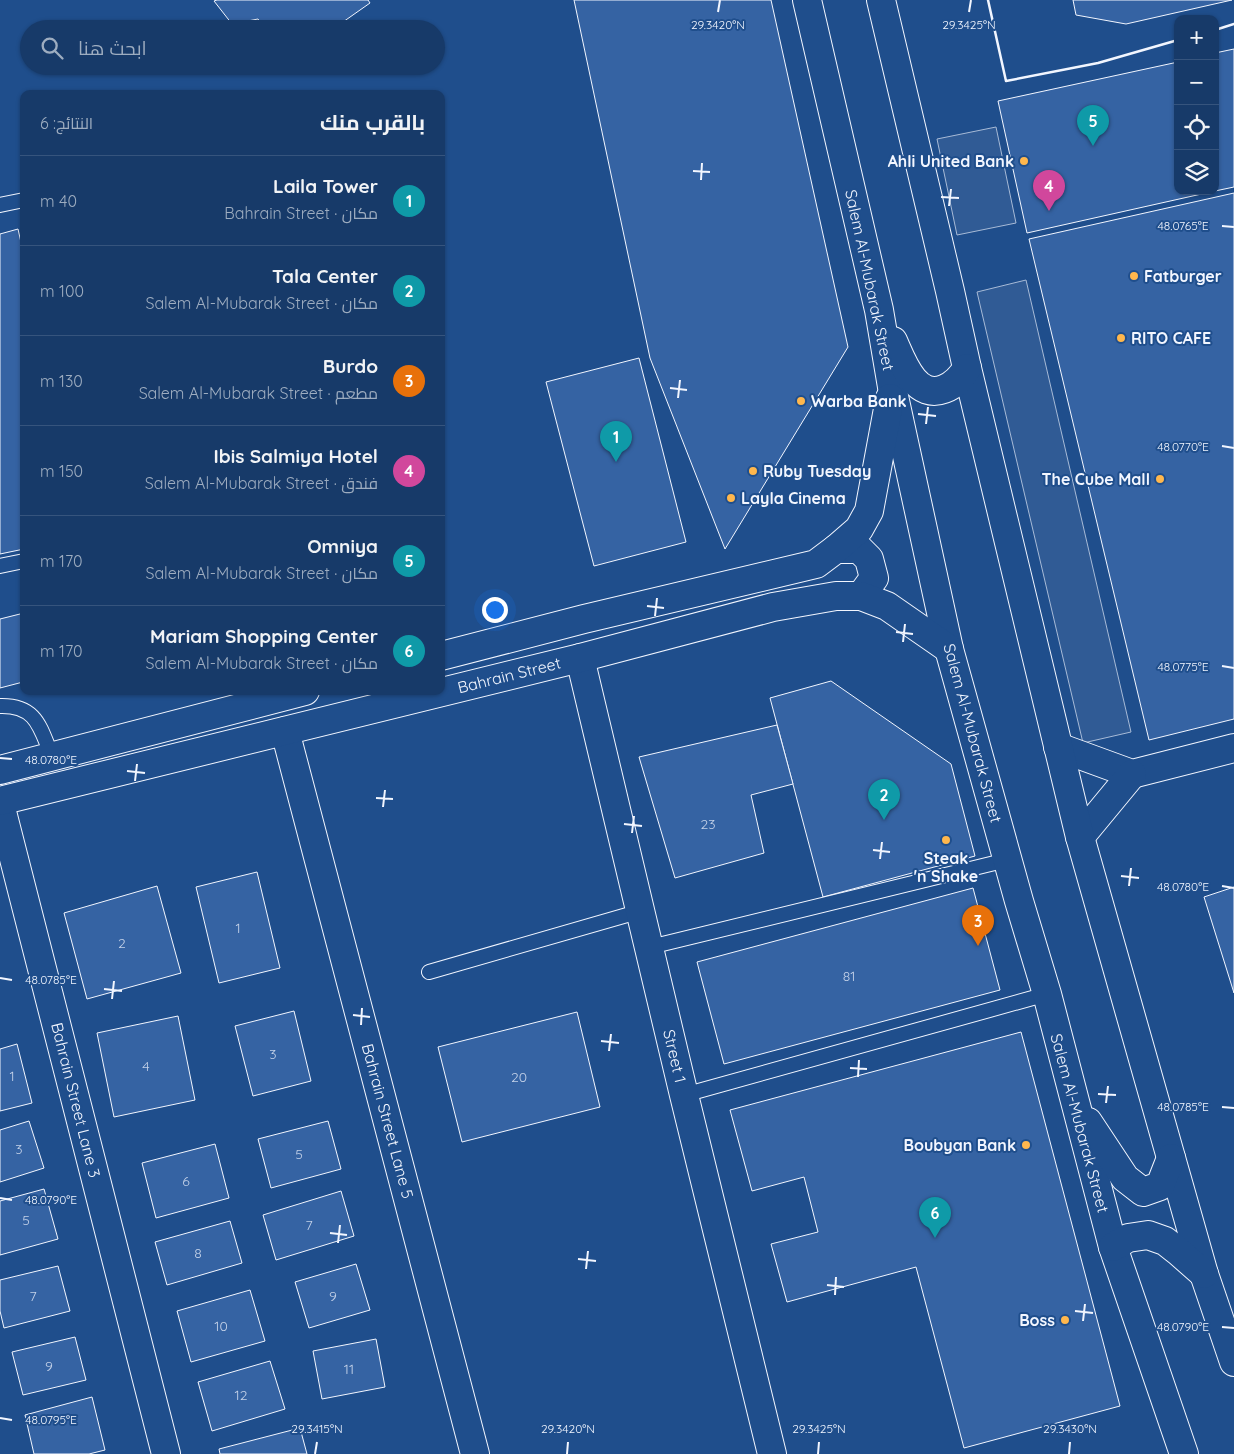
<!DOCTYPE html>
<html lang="ar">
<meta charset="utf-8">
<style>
body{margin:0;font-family:Quicksand,Cairo,sans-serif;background:#20416f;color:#f1f3f6;direction:rtl}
.controls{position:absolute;right:15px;top:15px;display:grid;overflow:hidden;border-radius:10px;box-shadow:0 1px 4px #0004}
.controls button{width:45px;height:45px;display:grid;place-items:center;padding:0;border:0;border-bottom:1px solid #36547d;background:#173a69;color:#f1f3f6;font:25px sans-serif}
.you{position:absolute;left:494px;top:609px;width:18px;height:18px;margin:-12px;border:4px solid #fff;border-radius:50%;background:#1a73e8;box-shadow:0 0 0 8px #1a73e833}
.badge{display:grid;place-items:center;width:32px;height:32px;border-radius:50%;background:#ffb74d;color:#fff;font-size:16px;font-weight:700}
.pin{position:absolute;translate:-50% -41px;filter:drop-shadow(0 1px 2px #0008)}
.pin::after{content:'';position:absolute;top:26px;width:18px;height:15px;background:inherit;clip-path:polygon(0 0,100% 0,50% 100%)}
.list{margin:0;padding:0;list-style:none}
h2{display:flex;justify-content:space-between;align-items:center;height:65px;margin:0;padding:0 20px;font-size:21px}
h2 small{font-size:16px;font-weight:400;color:#9eadc0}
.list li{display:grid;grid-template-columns:32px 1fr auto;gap:15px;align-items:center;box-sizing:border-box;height:90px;padding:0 20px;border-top:1px solid #36547d}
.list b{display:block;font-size:19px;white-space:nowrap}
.list p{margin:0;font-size:16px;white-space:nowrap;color:#9eadc0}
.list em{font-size:16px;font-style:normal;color:#9eadc0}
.icon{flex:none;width:28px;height:28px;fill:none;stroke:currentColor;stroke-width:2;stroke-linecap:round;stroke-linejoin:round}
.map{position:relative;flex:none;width:1234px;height:1454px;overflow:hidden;direction:ltr}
.search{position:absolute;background:#173a69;box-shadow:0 1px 4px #0004;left:20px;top:20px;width:425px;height:55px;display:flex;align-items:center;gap:12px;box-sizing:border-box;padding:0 18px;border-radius:28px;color:#9eadc0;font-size:19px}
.panel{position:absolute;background:#173a69;box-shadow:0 1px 4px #0004;left:20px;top:90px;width:425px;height:605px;border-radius:10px;direction:rtl}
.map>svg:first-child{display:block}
.parking{fill:#305b95;stroke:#a8bbd7}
.building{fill:#3563a3;stroke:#f2f6ff}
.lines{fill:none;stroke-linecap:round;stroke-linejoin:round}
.lane-casing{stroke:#f2f6ff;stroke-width:16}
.street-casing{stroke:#f2f6ff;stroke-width:30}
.secondary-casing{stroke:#f2f6ff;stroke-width:30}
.lane{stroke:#1f4e8c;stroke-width:14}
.street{stroke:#1f4e8c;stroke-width:28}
.secondary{stroke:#1f4e8c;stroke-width:28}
.wall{stroke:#f2f6ff;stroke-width:2.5}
.ticks{fill:none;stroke:#f2f6ff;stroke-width:2}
.poi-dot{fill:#ffb74d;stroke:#1f4e8c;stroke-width:2}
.labels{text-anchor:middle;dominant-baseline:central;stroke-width:4;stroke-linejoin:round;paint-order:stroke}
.number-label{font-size:14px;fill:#c3d1e8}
.poi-label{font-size:16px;font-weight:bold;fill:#f2f6ff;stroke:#1f4e8c;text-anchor:start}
.street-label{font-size:16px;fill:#f2f6ff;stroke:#1f4e8c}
.ticks-label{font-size:12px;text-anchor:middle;fill:#f2f6ff;stroke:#1f4e8c;stroke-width:4;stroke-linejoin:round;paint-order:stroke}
</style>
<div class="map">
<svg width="1234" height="1454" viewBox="0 0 1234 1454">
<rect width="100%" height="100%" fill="#1f4e8c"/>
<g class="parking">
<path d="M996,127L1016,223L957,235L937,139Z"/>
<path d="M1026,280L1131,732L1083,743L977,292Z"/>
</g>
<g class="building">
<path d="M217,0H368L370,3L333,29H266L258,19L232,24L214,1Z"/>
<path d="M574,0H771L848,347L725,549L650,358Z"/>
<path d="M1073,0H1232L1126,24L1076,15Z"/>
<path d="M1234,49V187L1215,191V53Z"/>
<path d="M1178,62V191H1215L1027,233L998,101Z"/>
<path d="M1234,193V719L1149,740L1029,239Z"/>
<path d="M18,229L24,256V549L0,554V234Z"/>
<path d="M639,358L686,542L594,566L546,382Z"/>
<path d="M24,613V684L23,682L0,688V619Z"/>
<path d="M831,681L951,764L975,856L823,897L770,698Z"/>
<path d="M777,725L793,784L751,795L764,853L675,878L639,757Z"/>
<path d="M257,872L280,968L219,983L196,887Z"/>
<path d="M157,886L181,973L87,999L64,913Z"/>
<path d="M1234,887V993L1204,897Z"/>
<path d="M973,888L1000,990L724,1064L697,962Z"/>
<path d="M294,1011L311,1081L253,1096L235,1026Z"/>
<path d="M577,1012L600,1107L462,1142L438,1047Z"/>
<path d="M178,1016L195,1100L114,1117L97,1033Z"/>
<path d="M1021,1032L1120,1406L964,1448L916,1267L787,1302L771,1244L818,1232L804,1177L752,1191L730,1110Z"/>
<path d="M17,1044L32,1103L0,1111V1049Z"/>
<path d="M29,1121L44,1168L0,1182V1130Z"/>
<path d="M328,1121L341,1169L271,1188L258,1139Z"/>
<path d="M215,1144L229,1198L156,1218L142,1163Z"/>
<path d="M44,1189L58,1239L0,1255V1201Z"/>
<path d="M341,1191L354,1236L276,1260L263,1215Z"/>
<path d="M230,1221L242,1263L167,1285L155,1242Z"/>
<path d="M356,1264L370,1310L309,1328L295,1282Z"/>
<path d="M58,1266L70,1311L4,1328L0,1311V1280Z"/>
<path d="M250,1290L265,1341L191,1362L177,1311Z"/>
<path d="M75,1337L86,1380L23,1395L12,1352Z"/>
<path d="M376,1339L385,1387L322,1399L313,1351Z"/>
<path d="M270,1361L285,1409L212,1431L198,1382Z"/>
<path d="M92,1397L105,1450L89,1454H34L25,1415Z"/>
<path d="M300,1428L307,1454H220L219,1449Z"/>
</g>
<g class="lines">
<defs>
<g id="lane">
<path d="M0,205L24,200"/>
<path d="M0,566L24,561"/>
<path d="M0,706C37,705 40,728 52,756"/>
<path d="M650,947L1007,860"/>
<path d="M429,972L641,911"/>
<path d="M684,1095L1047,994"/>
</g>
<g id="street">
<path d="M580,658L684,1095L772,1454"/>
<path d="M285,731L475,1454"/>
<path d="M1058,747L1132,774L1234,748"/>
<path d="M0,804L166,1454"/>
<path d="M1080,837L1132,774"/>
</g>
<g id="secondary">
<path d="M807,0L879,310L892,387L949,649L1019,901L1047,994L1113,1247L1184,1454"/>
<path d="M881,0L950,291L967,368L1080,837L1204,1274L1234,1362"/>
<path d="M893,341C902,361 915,400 944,389C955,385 961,378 967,368"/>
<path d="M836,549H859L869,559L874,578L861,596"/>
<path d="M441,656L584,619L816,564L836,549L859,529L869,511L890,398"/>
<path d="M0,770L305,691"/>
<path d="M0,801L580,658L773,607L836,596H861L887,606L949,649"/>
<path d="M1088,1122L1125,1178L1143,1192L1160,1186L1171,1158"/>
<path d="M1113,1247L1128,1238L1148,1235L1165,1241L1179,1252L1204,1274"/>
</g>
</defs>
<use href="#lane" class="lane-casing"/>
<use href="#street" class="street-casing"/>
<use href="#secondary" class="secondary-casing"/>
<use href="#lane" class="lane"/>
<use href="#street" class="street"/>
<use href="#secondary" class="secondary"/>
<g class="wall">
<path d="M988,0L1006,81L1098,63L1178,40"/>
<path d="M1215,30L1234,24"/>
</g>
</g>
<path class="ticks" d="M718,12L720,0M969,12L971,0M693,171L710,172M701,180L702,163M941,197L959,198M949,206L951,189M1222,226L1234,227M670,388L687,390M678,398L680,380M918,414L936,416M926,424L928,407M1222,446L1234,448M647,606L664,608M655,616L657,598M896,632L913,634M903,642L905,624M1222,666L1234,668M0,758L12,759M127,771L145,773M135,781L137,764M376,798L393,799M383,807L385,790M624,824L642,826M632,833L634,816M873,850L890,852M880,859L882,842M1121,876L1139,878M1129,886L1131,868M1222,886L1234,888M0,978L12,980M104,989L122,991M112,999L114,981M353,1015L370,1017M361,1025L362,1008M601,1041L619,1043M609,1051L611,1034M850,1068L867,1069M858,1077L859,1060M1098,1094L1116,1095M1106,1103L1108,1086M1222,1107L1234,1108M0,1198L12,1200M330,1233L347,1235M338,1243L340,1225M578,1259L596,1261M586,1269L588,1251M827,1285L844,1287M835,1295L836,1277M1075,1311L1093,1313M1083,1321L1085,1304M1222,1327L1234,1328M0,1418L12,1420M315,1454L317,1442M567,1454L568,1442M818,1454L819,1442M1069,1454L1070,1442"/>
<g class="poi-dot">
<circle cx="1024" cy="161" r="5"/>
<circle cx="1134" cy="276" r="5"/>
<circle cx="1121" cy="338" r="5"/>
<circle cx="801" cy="401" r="5"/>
<circle cx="753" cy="471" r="5"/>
<circle cx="1160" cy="479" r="5"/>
<circle cx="731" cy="498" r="5"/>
<circle cx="946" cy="840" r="5"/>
<circle cx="1026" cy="1145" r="5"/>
<circle cx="1065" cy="1320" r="5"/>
</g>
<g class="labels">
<g class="number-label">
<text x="708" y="824">23</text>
<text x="238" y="928">1</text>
<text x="122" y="943">2</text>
<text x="849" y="976">81</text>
<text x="273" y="1054">3</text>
<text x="146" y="1066">4</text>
<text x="12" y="1076">1</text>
<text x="519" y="1077">20</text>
<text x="19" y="1149">3</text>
<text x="299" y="1154">5</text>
<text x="186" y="1181">6</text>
<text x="26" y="1220">5</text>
<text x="309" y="1225">7</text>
<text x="198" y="1253">8</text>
<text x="33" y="1296">7</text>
<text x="333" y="1296">9</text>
<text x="221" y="1326">10</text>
<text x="49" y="1366">9</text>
<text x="349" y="1369">11</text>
<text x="241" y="1395">12</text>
</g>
<g class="poi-label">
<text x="1014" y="161" text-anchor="end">Ahli United Bank</text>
<text x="1144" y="276">Fatburger</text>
<text x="1131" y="338">RITO CAFE</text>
<text x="811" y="401">Warba Bank</text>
<text x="763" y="471">Ruby Tuesday</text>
<text x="1150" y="479" text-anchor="end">The Cube Mall</text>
<text x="741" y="498">Layla Cinema</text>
<text x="946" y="858" text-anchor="middle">Steak<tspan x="946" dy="18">'n Shake</tspan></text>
<text x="1016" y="1145" text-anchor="end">Boubyan Bank</text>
<text x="1055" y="1320" text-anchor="end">Boss</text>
</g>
<g class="street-label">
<text transform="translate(870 280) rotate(78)">Salem Al-Mubarak Street</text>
<text transform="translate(509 675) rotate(-14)">Bahrain Street</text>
<text transform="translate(973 733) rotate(75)">Salem Al-Mubarak Street</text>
<text transform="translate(675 1056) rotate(77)">Street 1</text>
<text transform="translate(76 1100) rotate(76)">Bahrain Street Lane 3</text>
<text transform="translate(388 1121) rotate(75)">Bahrain Street Lane 5</text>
<text transform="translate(1080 1123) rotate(75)">Salem Al-Mubarak Street</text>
</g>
</g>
<g class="ticks-label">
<text x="718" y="29">29.3420°N</text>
<text x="969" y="29">29.3425°N</text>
<text x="1183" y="230">48.0765°E</text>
<text x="1183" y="451">48.0770°E</text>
<text x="1183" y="671">48.0775°E</text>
<text x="51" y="764">48.0780°E</text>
<text x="1183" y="891">48.0780°E</text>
<text x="51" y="984">48.0785°E</text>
<text x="1183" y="1111">48.0785°E</text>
<text x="51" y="1204">48.0790°E</text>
<text x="1183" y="1331">48.0790°E</text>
<text x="51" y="1424">48.0795°E</text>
<text x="317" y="1433">29.3415°N</text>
<text x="568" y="1433">29.3420°N</text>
<text x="819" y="1433">29.3425°N</text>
<text x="1070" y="1433">29.3430°N</text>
</g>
</svg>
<div class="controls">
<button>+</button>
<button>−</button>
<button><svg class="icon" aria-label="locate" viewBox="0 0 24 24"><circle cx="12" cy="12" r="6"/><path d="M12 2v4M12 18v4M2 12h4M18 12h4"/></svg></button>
<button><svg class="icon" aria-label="layers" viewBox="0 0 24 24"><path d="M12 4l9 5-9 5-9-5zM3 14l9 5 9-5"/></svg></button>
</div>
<div class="you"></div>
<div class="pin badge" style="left:616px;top:462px;background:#0f9aa8">1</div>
<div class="pin badge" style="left:884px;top:820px;background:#0f9aa8">2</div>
<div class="pin badge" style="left:978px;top:946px;background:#e8710a">3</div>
<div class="pin badge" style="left:1049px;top:211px;background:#d1479c">4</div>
<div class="pin badge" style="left:1093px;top:146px;background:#0f9aa8">5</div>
<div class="pin badge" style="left:935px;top:1238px;background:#0f9aa8">6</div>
<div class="search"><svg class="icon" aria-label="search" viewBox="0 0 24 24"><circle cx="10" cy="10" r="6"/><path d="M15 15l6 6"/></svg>ابحث هنا</div>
<section class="panel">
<h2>بالقرب منك<small>النتائج: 6</small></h2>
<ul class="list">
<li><span class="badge" style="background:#0f9aa8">1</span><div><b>Laila Tower</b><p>مكان · Bahrain Street</p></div><em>40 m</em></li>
<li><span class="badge" style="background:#0f9aa8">2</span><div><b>Tala Center</b><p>مكان · Salem Al-Mubarak Street</p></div><em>100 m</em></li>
<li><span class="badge" style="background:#e8710a">3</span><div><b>Burdo</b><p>مطعم · Salem Al-Mubarak Street</p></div><em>130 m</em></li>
<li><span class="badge" style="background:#d1479c">4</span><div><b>Ibis Salmiya Hotel</b><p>فندق · Salem Al-Mubarak Street</p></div><em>150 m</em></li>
<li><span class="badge" style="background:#0f9aa8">5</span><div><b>Omniya</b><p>مكان · Salem Al-Mubarak Street</p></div><em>170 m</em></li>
<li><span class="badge" style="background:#0f9aa8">6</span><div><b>Mariam Shopping Center</b><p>مكان · Salem Al-Mubarak Street</p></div><em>170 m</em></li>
</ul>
</section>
</div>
